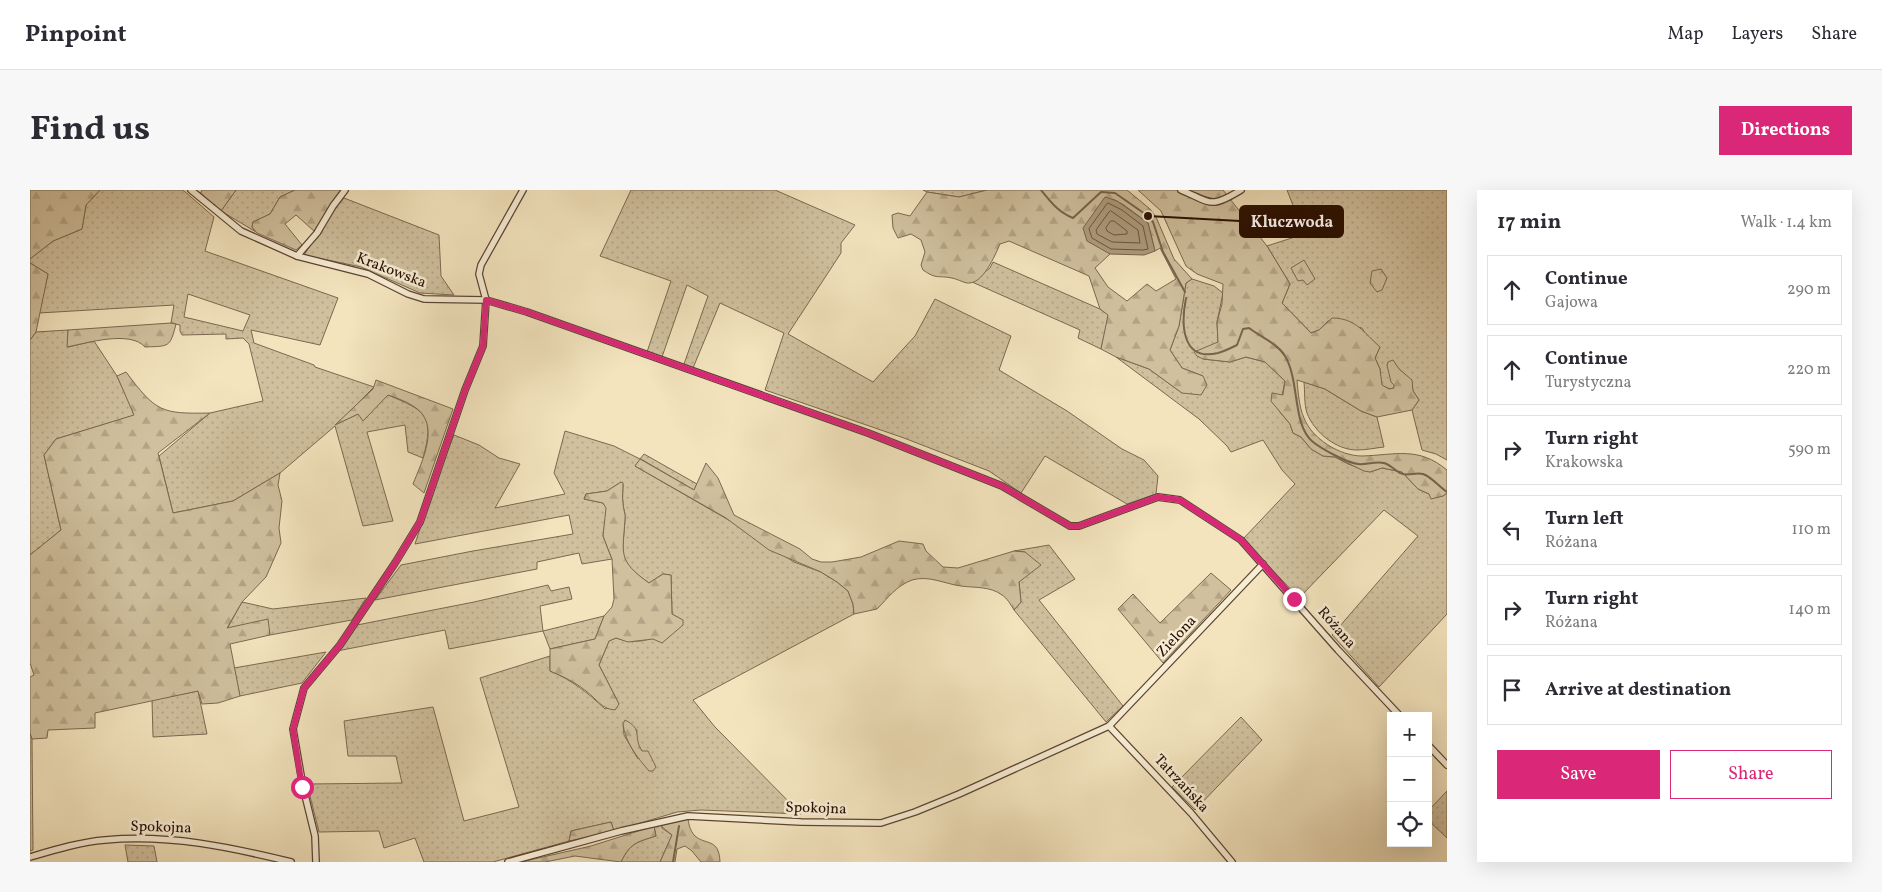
<!DOCTYPE html>
<meta charset="utf-8">
<style>
body{margin:0;font-family:Vollkorn,serif;background:#f7f7f7;color:#2b2b33}
.controls{position:absolute;right:15px;bottom:15px;display:grid;overflow:hidden;border-radius:0px;box-shadow:0 5px 20px #0002}
.controls button{width:45px;height:45px;display:grid;place-items:center;padding:0;border:0;border-bottom:1px solid #e1e1e2;background:#fff;color:#2b2b33;font:25px sans-serif}
.stop{position:absolute;width:15px;height:15px;margin:-11px;border:4px solid #db2777;border-radius:50%;background:#fff}
.stop.end{background:#db2777;border-color:#fff;box-shadow:0 1px 5px #0008}
.list{margin:0;padding:0;list-style:none}
h2{display:flex;justify-content:space-between;align-items:center;height:65px;margin:0;padding:0 20px;font-size:21px}
h2 small{font-size:16px;font-weight:400;color:#7c7c81}
.list li{display:grid;grid-template-columns:32px 1fr auto;gap:15px;align-items:center;box-sizing:border-box;height:70px;margin:0 10px 10px;padding:0 10px;border:1px solid #e1e1e2;border-radius:0px}
.list b{display:block;font-size:19px;white-space:nowrap}
.list p{margin:0;font-size:16px;white-space:nowrap;color:#7c7c81}
.list em{font-size:16px;font-style:normal;color:#7c7c81}
.actions{display:flex;gap:10px;padding:15px 20px}
.actions a{flex:1;padding:11px 0;border:1px solid #db2777;border-radius:0px;text-align:center;font-size:18px;color:#db2777}
.actions .main{background:#db2777;color:#fff}
.icon{flex:none;width:28px;height:28px;fill:none;stroke:currentColor;stroke-width:2;stroke-linecap:round;stroke-linejoin:round}
.map{position:relative;flex:none;width:1417px;height:672px;overflow:hidden;border-radius:0px}
header{display:flex;align-items:center;gap:30px;box-sizing:border-box;height:70px;padding:0 25px;background:#fff;border-bottom:1px solid #e1e1e2}
header strong{font-size:24px}
nav{display:flex;gap:28px;margin-inline-start:auto;font-size:18px}
.intro{display:flex;align-items:center;justify-content:space-between;box-sizing:border-box;height:120px;padding:0 30px}
h1{margin:0;font-size:35px}
.button{padding:12px 22px;border-radius:0px;background:#db2777;color:#fff;font-size:18px;font-weight:700}
main{display:flex;gap:30px;padding:0 30px}
aside{flex:1;background:#fff;border-radius:0px;box-shadow:0 5px 20px #0002}
.map>svg:first-child{display:block}
.grass{fill:url(#grass-dots);stroke:#7c6850;fill-rule:evenodd}
.forest{fill:url(#forest-firs);stroke:#7c6850;fill-rule:evenodd}
.water{fill:#ae9c7e;stroke:#78644c}
.lines{fill:none;stroke-linecap:round;stroke-linejoin:round}
.shore{stroke:#6b5640;stroke-width:1}
.stream{stroke:#78644c;stroke-width:2}
.minor-casing{stroke:#5b4430;stroke-width:8}
.minor{stroke:#f7edd5;stroke-width:5.5}
.route{stroke:#db2777;stroke-width:6}
.labels{text-anchor:middle;dominant-baseline:central;stroke-width:5;stroke-linejoin:round;paint-order:stroke}
.street-label{font-size:15px;fill:#280f01;stroke:#f7edd5}
.leader{fill:none;stroke:#280f01;stroke-width:2}
.callout-dot{fill:#280f01;stroke:#f7edd5;stroke-width:2}
.callout{fill:#280f01;stroke:#280f01;stroke-width:2}
.callout-label{font-size:16px;text-anchor:middle;font-weight:bold;fill:#fff}
</style>
<header>
<strong>Pinpoint</strong>
<nav><a>Map</a><a>Layers</a><a>Share</a></nav>
</header>
<div class="intro"><h1>Find us</h1><a class="button">Directions</a></div>
<main>
<div class="map">
<svg width="1417" height="672" viewBox="0 0 1417 672">
<defs>
<pattern id="grass-dots" width="8" height="8" patternUnits="userSpaceOnUse" patternTransform="scale(1.25)"><rect width="8" height="8" fill="#d0c09e"/><path d="M2 2h.1M6 6h.1" fill="none" stroke="#b3a486" stroke-width="1.8" stroke-linecap="round"/></pattern>
<pattern id="forest-firs" width="22" height="20" patternUnits="userSpaceOnUse" patternTransform="scale(1.25)"><rect width="22" height="20" fill="#d0c09e"/><path d="M5 1l3.5 6h-7zM16 11l3.5 6h-7z" fill="#b3a486"/></pattern>
</defs>
<rect width="100%" height="100%" fill="#f3e4be"/>
<filter id="stains"><feTurbulence type="fractalNoise" baseFrequency=".004" numOctaves="4"/><feColorMatrix values="0 0 0 0 .2 0 0 0 0 .09 0 0 0 0 .02 0 0 0 .5 -.17"/></filter>
<radialGradient id="worn" r=".72"><stop offset=".6" stop-color="#630" stop-opacity="0"/><stop offset="1" stop-color="#630" stop-opacity=".3"/></radialGradient>
<g class="grass">
<path d="M70,0H153L184,27L175,61L308,108L290,155L221,140L224,153L284,175L285,177L344,197L307,234L328,224L333,230L358,205C396,221 405,225 393,268L378,262L375,235L337,242L363,331L333,336L305,236L250,283L203,311L143,323L129,266L180,223L233,211L219,154L213,148L196,149V144L152,145L150,141V135L141,133L144,115L9,123L18,84L0,73V69L23,51L52,39L56,15ZM158,104L220,125L213,141L154,127Z"/>
<path d="M206,0H265L250,7L240,24L223,32L222,37L226,42L191,21Z"/>
<path d="M601,0H745L825,35L811,53V63L758,144L843,192L885,146L905,109L981,146L969,180L1037,221L1092,259L1114,270L1128,286L1126,304L1097,314L1015,266L991,303L959,281L874,248L735,200L754,143L690,113L663,178L654,174L678,106L657,95L632,167L617,162L641,91L570,66Z"/>
<path d="M893,0H957L929,7L897,2Z"/>
<path d="M1257,0H1417V270L1406,264L1392,260L1382,220L1389,210L1383,201L1381,190L1369,179L1364,198L1359,199L1351,195L1350,179L1345,168L1350,157L1336,145L1332,138L1298,131L1289,140L1281,143L1252,113L1260,94L1237,56L1274,44Z"/>
<path d="M314,8L409,45L411,86L424,105L390,103L331,77L274,65L305,18Z"/>
<path d="M963,72L1070,119L1079,125L1071,159L1048,148L1050,140L942,92L960,78Z"/>
<path d="M1162,89L1184,96L1193,103L1187,132L1188,152L1184,155L1173,169L1200,172L1216,167L1235,172L1255,191L1249,221L1260,234L1263,243L1271,247L1281,259L1293,266L1305,267L1318,274L1340,282L1352,278L1372,282L1388,299L1399,304L1413,306L1417,303V424L1349,497L1302,445L1388,346L1354,320L1269,408L1213,349L1265,294L1252,280L1233,250L1201,262L1197,256L1169,229L1086,167L1119,179L1152,203L1173,186L1152,178L1140,160L1149,136L1156,93Z"/>
<path d="M38,140V157L64,151L87,186L105,225L26,249L14,265L31,340L0,365V150L6,142Z"/>
<path d="M1274,192L1295,199L1331,221L1347,227L1354,257C1345,258 1336,260 1327,260C1306,260 1284,242 1277,223C1274,214 1275,202 1274,192Z"/>
<path d="M535,241L584,256L610,269L614,264L667,294L664,300L611,269L605,276L702,332L764,372L791,382L807,392L818,401L823,414L824,424L663,510L685,537L771,624L671,620L647,622L584,641L581,632L541,641L539,651L463,672H394L385,648L354,658L349,641L289,642L277,594L372,593L366,566H318L314,531L403,517L434,631L489,617L450,488L520,466V481C542,490 558,503 575,519L589,514L569,475L579,451L586,448C615,457 629,446 652,430L642,424L641,385L633,384L619,393C586,370 593,365 595,329C596,324 593,319 593,314C592,307 593,300 593,294L591,292L577,301L556,304L554,309L573,313L577,318L573,346L582,369L552,374L549,363L507,372V379L345,410L371,375L443,361L543,344L539,325L385,354L409,280L424,245L449,255L469,268L490,274L465,318L535,304L524,283ZM593,534L607,540L606,552L612,561L608,569L594,545Z"/>
<path d="M1019,355L1045,389L1009,410L1093,516L1076,532L984,420L991,412L989,392L995,362L984,361Z"/>
<path d="M518,395L521,401L539,397L542,409L510,416L513,441L574,426L565,449L520,459L513,441L419,459L415,440L307,461L327,435L444,412Z"/>
<path d="M336,408L322,430L240,445L237,430L197,439L212,412L243,419Z"/>
<path d="M296,462L272,493L210,506L204,478Z"/>
<path d="M168,501L177,544L123,547L122,510Z"/>
<path d="M1211,527L1232,550L1165,620L1142,597Z"/>
<path d="M0,543L2,549L3,660L0,661Z"/>
<path d="M1417,601V648L1398,630V621Z"/>
<path d="M632,635V638L642,645L630,672H591C600,653 607,652 626,646L624,636Z"/>
<path d="M95,655L124,656L127,672H98Z"/>
</g>
<g class="forest">
<path d="M0,0H70L56,15L52,39L23,51L0,69Z"/>
<path d="M172,0H206L191,21L170,4Z"/>
<path d="M265,0H312L284,41L266,25L255,34L272,55L266,60L227,43L222,37L223,32L240,24L250,7Z"/>
<path d="M957,0H1097L1120,19L1126,27L1144,69L1162,89L1156,93L1149,136L1140,160L1152,178L1173,186L1177,195L1171,205L1152,203L1119,179L1086,167L1071,159L1078,125L1070,119L1059,86L979,51L970,54C965,65 953,95 937,93C932,92 927,89 922,88C908,85 907,90 893,80L891,75L895,62L891,50L881,44L868,48L863,38L862,25L868,23L880,26L897,2L929,7ZM1083,9L1094,15L1118,33L1125,61L1130,58L1146,89L1126,101L1117,94L1097,111L1078,97L1065,78L1080,64Z"/>
<path d="M1108,0H1193L1237,56L1260,94L1252,113L1281,143L1289,140L1302,128C1326,128 1334,143 1350,157L1345,168L1350,179L1352,195L1359,199L1364,198V195L1361,192L1357,175L1358,172L1363,170L1369,179L1382,190L1383,201L1389,210L1382,220L1347,227L1331,221L1295,199L1267,190C1268,201 1269,217 1274,228C1282,249 1310,266 1332,266C1366,265 1388,256 1417,280V303L1413,306L1401,309L1399,304L1388,299L1372,282L1352,278L1340,282L1334,281L1305,267L1293,266L1281,259L1271,247L1263,243L1260,234L1241,211L1242,203L1253,205L1255,191L1235,172L1216,167L1200,172L1173,169L1167,166L1164,162L1188,152L1187,132L1192,114L1193,94L1167,84L1156,76L1131,21Z"/>
<path d="M1274,70L1285,89L1277,95L1273,90L1268,91L1261,78Z"/>
<path d="M0,73L18,84L6,142L0,150Z"/>
<path d="M1351,79L1357,88L1352,100L1347,102L1340,93L1342,81Z"/>
<path d="M141,133L146,134C140,158 139,156 115,157C100,140 57,153 37,157L38,140Z"/>
<path d="M96,182C126,222 131,224 180,223L128,263L143,323L203,311L250,283L248,295L252,311L249,338L251,353L236,387L212,412L197,438L238,429L240,445L200,454L210,506L188,513L172,514L168,501L65,523V538L18,540L17,548L2,549L0,543V487L4,485L0,473V365L31,340L14,265L26,249L104,225L87,186Z"/>
<path d="M346,190L423,219L394,303L383,294C392,271 412,233 383,216C376,211 366,208 358,205L333,231L328,224L305,235L343,199Z"/>
<path d="M610,269L664,300L676,273L688,288L704,325L770,359L782,369L791,372H802L831,367L869,351L893,354L896,361L913,377L928,378L984,361L995,362L1011,375L989,392L991,412L984,420C981,415 977,408 972,405C960,396 945,398 931,396C915,394 899,385 882,390C866,396 858,408 847,419L824,424L823,414L818,401L807,392L791,382L739,360L696,328L605,276Z"/>
<path d="M591,292L593,293C593,300 592,307 593,313C593,319 596,324 595,329C593,364 587,370 619,393L633,384L641,385L642,424L653,430V435L632,453L623,449L598,452L586,448L579,451L569,475L589,514L585,520C571,519 567,509 556,501C545,492 532,486 520,481V459L565,449L574,426L582,417L584,409L582,369L573,346L576,318L573,313L554,309L556,304L577,301Z"/>
<path d="M1181,383L1201,400L1133,473L1088,419L1103,404L1130,433Z"/>
<path d="M595,530C614,540 602,545 612,561H618L626,577L623,581H619C607,567 595,552 593,534Z"/>
<path d="M658,629C659,635 660,640 664,645C675,656 689,647 690,672H671L662,661L655,656L647,659L645,672H630L642,645L632,637V635Z"/>
<path d="M581,632L584,641L539,651L541,641Z"/>
<path d="M624,636L626,646C607,652 600,653 591,672L545,666L515,672H491L561,656Z"/>
</g>
<path class="water" d="M1075,7L1087,11L1118,33L1125,61L1114,65L1080,64L1057,51L1053,38Z"/>
<g class="lines">
<g class="shore">
<path d="M1078,13L1092,20L1113,36L1118,59L1113,60L1081,59L1062,48L1059,39Z"/>
<path d="M1081,21L1108,40L1110,53L1082,52L1067,44L1066,40L1079,22Z"/>
<path d="M1081,31H1084L1097,41V44L1084,45L1077,41L1076,38Z"/>
</g>
<g class="stream">
<path d="M1011,0C1021,12 1028,22 1043,28L1071,2L1085,3L1118,26L1123,32L1133,62L1155,102"/>
<path d="M1156,108C1151,133 1151,172 1188,163C1195,161 1201,158 1207,155L1213,139L1219,138C1231,147 1248,154 1255,166C1270,191 1262,235 1283,252C1292,259 1317,273 1328,274C1337,275 1345,271 1354,273C1361,275 1364,280 1370,283C1377,287 1385,282 1393,284C1402,287 1409,297 1417,302"/>
<path d="M643,672L649,636"/>
</g>
<defs>
<g id="minor">
<path d="M161,0L211,41L267,66L338,84L378,104L394,109L456,110L497,122L838,243L972,296L1040,336H1049L1128,307L1150,310L1211,350L1308,460L1370,526"/>
<path d="M1151,0C1182,13 1180,19 1211,0"/>
<path d="M267,66L287,43L303,16L315,0"/>
<path d="M1079,536L1161,623L1202,672"/>
<path d="M1398,555L1417,575"/>
<path d="M0,667C24,660 50,652 75,650C139,644 200,657 261,672"/>
<path d="M286,672L285,646L273,597L263,539L274,498L310,455L365,373L390,332L435,200L453,156L456,110L449,84L451,75L493,0"/>
<path d="M478,672L591,641L658,626L771,632L851,633L885,622L929,604L1079,536L1233,374"/>
</g>
</defs>
<use href="#minor" class="minor-casing"/>
<use href="#minor" class="minor"/>
</g>
<g class="lines">
<path class="route" d="M272,597L263,539L274,498L310,455L365,373L390,332L435,200L453,156L456,110L497,122L838,243L972,296L1040,336H1049L1128,307L1150,310L1211,350L1264,409"/>
</g>
<g class="labels">
<g class="street-label">
<text transform="translate(361 81) rotate(21)">Krakowska</text>
<text transform="translate(1306 438) rotate(49)">Różana</text>
<text transform="translate(1147 447) rotate(-47)">Zielona</text>
<text transform="translate(1151 594) rotate(47)">Tatrzańska</text>
<text transform="translate(786 619) rotate(2)">Spokojna</text>
<text transform="translate(131 638) rotate(2)">Spokojna</text>
</g>
</g>
<path class="leader" d="M1118 26L1210 31"/>
<circle class="callout-dot" cx="1118" cy="26" r="5"/>
<rect class="callout" x="1210" y="16" width="103" height="31" rx="5"/>
<g class="callout-label">
<text x="1262" y="37">Kluczwoda</text>
</g>
<rect width="100%" height="100%" filter="url(#stains)"/>
<rect width="100%" height="100%" fill="url(#worn)"/>
</svg>
<div class="controls">
<button>+</button>
<button>−</button>
<button><svg class="icon" aria-label="locate" viewBox="0 0 24 24"><circle cx="12" cy="12" r="6"/><path d="M12 2v4M12 18v4M2 12h4M18 12h4"/></svg></button>
</div>
<div class="stop" style="left:272px;top:597px"></div>
<div class="stop end" style="left:1264px;top:409px"></div>
</div>
<aside>
<h2>17 min<small>Walk · 1.4 km</small></h2>
<ul class="list">
<li><svg class="icon" aria-label="ahead" viewBox="0 0 24 24"><path d="M12 20V5M6 11l6-6 6 6"/></svg><div><b>Continue</b><p>Gajowa</p></div><em>290 m</em></li>
<li><svg class="icon" aria-label="ahead" viewBox="0 0 24 24"><path d="M12 20V5M6 11l6-6 6 6"/></svg><div><b>Continue</b><p>Turystyczna</p></div><em>220 m</em></li>
<li><svg class="icon" aria-label="right" viewBox="0 0 24 24"><path d="M7 20v-9h11M14 6l5 5-5 5"/></svg><div><b>Turn right</b><p>Krakowska</p></div><em>590 m</em></li>
<li><svg class="icon" aria-label="left" viewBox="0 0 24 24"><path d="M17 20v-9H6M10 6l-5 5 5 5"/></svg><div><b>Turn left</b><p>Różana</p></div><em>110 m</em></li>
<li><svg class="icon" aria-label="right" viewBox="0 0 24 24"><path d="M7 20v-9h11M14 6l5 5-5 5"/></svg><div><b>Turn right</b><p>Różana</p></div><em>140 m</em></li>
<li><svg class="icon" aria-label="arrive" viewBox="0 0 24 24"><path d="M6 21V4h12l-3 4 3 4H6"/></svg><div><b>Arrive at destination</b></div></li>
</ul>
<div class="actions"><a class="main">Save</a><a>Share</a></div>
</aside>
</main>
